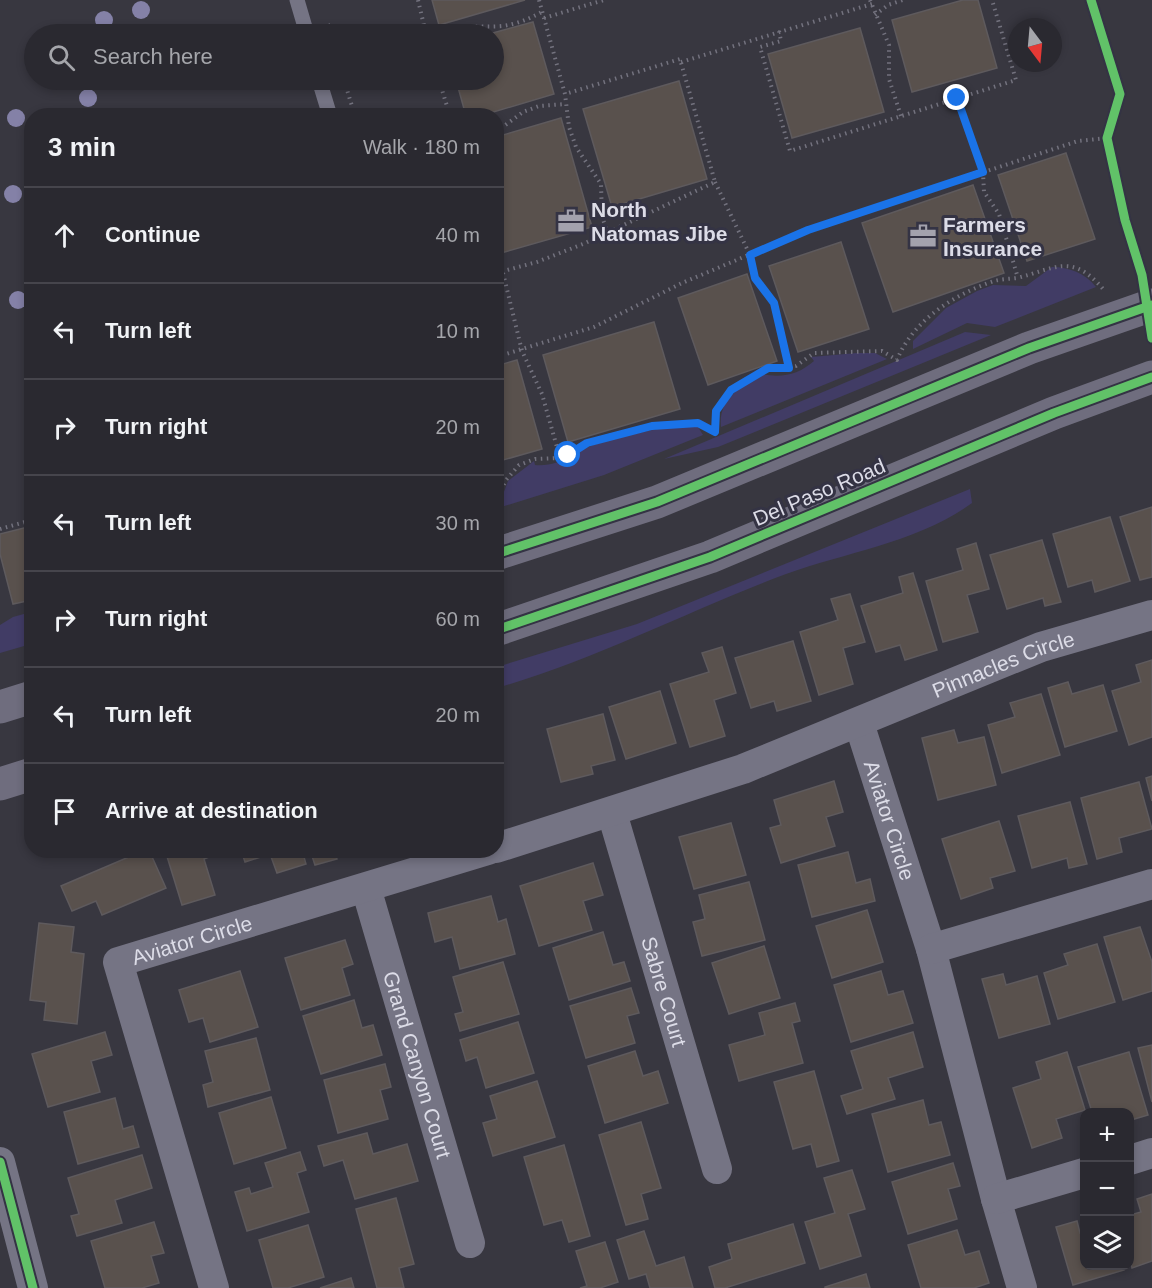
<!DOCTYPE html>
<meta charset="utf-8">
<style>
body{margin:0;font-family:Helvetica,sans-serif;background:#323138;color:#f1f3f6}
.controls{position:absolute;right:18px;bottom:18px;display:grid;overflow:hidden;border-radius:12px;box-shadow:0 3px 9px #0003}
.controls button{width:54px;height:54px;display:grid;place-items:center;padding:0;border:0;border-bottom:2px solid #46454c;background:#2a2930;color:#f1f3f6;font:30px sans-serif}
.compass{position:absolute;left:1008px;top:18px;width:54px;height:54px;border-radius:50%;background:#2a2930;box-shadow:0 3px 9px #0003;rotate:164deg}
.stop{position:absolute;width:18px;height:18px;margin:-14px;border:4px solid #1a73e8;border-radius:50%;background:#fff}
.stop.end{background:#1a73e8;border-color:#fff;box-shadow:0 2px 6px #0008}
.list{margin:0;padding:0;list-style:none}
h2{display:flex;justify-content:space-between;align-items:center;height:78px;margin:0;padding:0 24px;font-size:26px}
h2 small{font-size:20px;font-weight:400;color:#a5a6ab}
.list li{display:grid;grid-template-columns:39px 1fr auto;gap:18px;align-items:center;box-sizing:border-box;height:96px;padding:0 24px;border-top:2px solid #46454c}
.list b{display:block;font-size:22px;white-space:nowrap}
.list em{font-size:20px;font-style:normal;color:#a5a6ab}
.icon{flex:none;width:33px;height:33px;fill:none;stroke:currentColor;stroke-width:2;stroke-linecap:round;stroke-linejoin:round}
.map{position:relative;flex:none;width:1152px;height:1288px;overflow:hidden}
.search{position:absolute;background:#2a2930;box-shadow:0 3px 9px #0003;left:24px;top:24px;width:480px;height:66px;display:flex;align-items:center;gap:15px;box-sizing:border-box;padding:0 21px;border-radius:33px;color:#a5a6ab;font-size:22px}
.panel{position:absolute;background:#2a2930;box-shadow:0 3px 9px #0003;left:24px;top:108px;width:480px;height:750px;border-radius:24px}
.map>svg:first-child{display:block}
.green{fill:#413c65}
.building{fill:#59514d;stroke:#5e5a5d;stroke-width:1.5}
.lines{fill:none;stroke-linecap:round;stroke-linejoin:round}
.path{stroke:#73727e;stroke-width:4;stroke-dasharray:1.5 4.5;stroke-linecap:butt}
.service{stroke:#757484;stroke-width:15}
.minor{stroke:#757484;stroke-width:30}
.secondary{stroke:#6f6d7e;stroke-width:33}
.cycleway-casing{stroke:#343344;stroke-width:13}
.cycleway{stroke:#61c268;stroke-width:9}
.tree{fill:#8481a7}
.route{stroke:#1a73e8;stroke-width:8}
.labels{text-anchor:middle;dominant-baseline:central;stroke-width:6;stroke-linejoin:round;paint-order:stroke}
.poi-label{font-size:21px;font-weight:bold;fill:#dcdce7;stroke:#343344;text-anchor:start}
.street-label{font-size:21px;fill:#dcdce7;stroke:#343344}
</style>
<div class="map">
<svg width="1152" height="1288" viewBox="0 0 1152 1288">
<rect width="100%" height="100%" fill="#383740"/>
<g class="green">
<path d="M1052,267C1069,267 1085,273 1096,287L995,327L967,323L913,349V341L946,308L977,291L993,285L1026,286Z"/>
<path d="M965,332L991,335L718,447L664,459Z"/>
<path d="M857,353H875L887,359L721,427C718,399 740,388 761,374C782,378 798,375 814,361L811,357Z"/>
<path d="M671,426L698,427L703,435L604,475L498,508L508,481L534,461L535,465C563,467 573,451 597,444C621,437 646,431 671,426Z"/>
<path d="M970,489L972,503C919,542 847,552 786,574C688,611 597,659 497,688V667L637,624Z"/>
<path d="M31,612V644L0,653V625L13,617Z"/>
</g>
<g class="building">
<path d="M432,0H525L439,25Z"/>
<path d="M963,0H978L997,68L912,92L892,20Z"/>
<path d="M533,22L554,94L480,116H466L456,80H494V34H489Z"/>
<path d="M860,28L884,112L792,138L768,54Z"/>
<path d="M679,81L707,179L612,207L583,109Z"/>
<path d="M561,118L592,227L501,253L496,238V137Z"/>
<path d="M1066,153L1095,239L1027,261L998,175Z"/>
<path d="M973,185L1004,273L893,312L862,223Z"/>
<path d="M841,242L869,329L798,352L769,266Z"/>
<path d="M747,274L777,361L708,385L678,298Z"/>
<path d="M654,322L680,409L568,442L543,355Z"/>
<path d="M517,360L542,449L496,462V366Z"/>
<path d="M1152,507V577L1140,580L1120,517Z"/>
<path d="M1110,517L1130,581L1095,592L1092,580L1068,587L1053,534Z"/>
<path d="M32,526V600L13,604L0,554V534Z"/>
<path d="M1042,540L1061,602L1045,606L1043,598L1007,609L990,555Z"/>
<path d="M976,543L989,589L967,595L978,632L943,642L926,581L963,570L957,549Z"/>
<path d="M913,573L937,650L905,660L900,645L876,652L861,606L903,593L899,577Z"/>
<path d="M850,594L865,642L843,648L853,684L819,695L800,632L838,620L831,599Z"/>
<path d="M793,641L811,701L777,711L774,701L751,708L735,658Z"/>
<path d="M722,647L736,693L714,700L725,736L690,747L670,684L709,672L702,653Z"/>
<path d="M1152,660V737L1129,745L1112,691L1141,682L1136,665Z"/>
<path d="M1068,682L1072,694L1103,685L1117,731L1065,747L1048,688Z"/>
<path d="M660,691L676,743L626,759L609,707Z"/>
<path d="M1041,694L1060,755L1002,773L988,725L1015,717L1010,703Z"/>
<path d="M603,714L615,760L591,766L593,774L561,782L547,729Z"/>
<path d="M954,730L958,743L984,737L996,785L938,800L922,738Z"/>
<path d="M1152,776V801L1146,778Z"/>
<path d="M834,781L843,812L826,817L835,846L781,863L770,828L781,825L774,800Z"/>
<path d="M1139,782L1152,829L1119,838L1122,852L1097,859L1081,798Z"/>
<path d="M1070,802L1087,864L1069,868L1067,858L1032,868L1018,816Z"/>
<path d="M999,821L1015,871L990,878L993,888L961,899L942,839Z"/>
<path d="M731,823L746,875L694,889L679,837Z"/>
<path d="M145,850H149L166,888L102,915L96,901L72,911L61,886Z"/>
<path d="M165,850H227L204,859L215,895L182,905Z"/>
<path d="M241,850H302L306,864L277,873L270,854L245,862Z"/>
<path d="M310,850H334L337,859L315,865Z"/>
<path d="M848,852L856,883L870,879L875,901L812,917L798,865Z"/>
<path d="M593,863L603,895L583,901L592,930L539,946L520,886Z"/>
<path d="M749,882L765,940L702,956L693,922L705,919L699,895Z"/>
<path d="M491,896L498,922L506,919L515,954L460,969L452,937L435,942L428,913Z"/>
<path d="M867,910L883,962L832,978L816,926Z"/>
<path d="M39,923L74,927L71,952L84,954L77,1024L44,1020L46,1002L30,1000Z"/>
<path d="M1140,927L1152,962V991L1123,1000L1104,937Z"/>
<path d="M603,932L613,965L624,962L630,981L569,1000L553,948Z"/>
<path d="M345,940L353,964L342,968L350,995L301,1010L285,958Z"/>
<path d="M1097,944L1115,1002L1058,1019L1044,973L1068,965L1064,954Z"/>
<path d="M764,946L780,998L729,1014L712,963Z"/>
<path d="M503,962L519,1014L460,1031L455,1014L463,1012L453,977Z"/>
<path d="M240,971L258,1027L210,1042L203,1018L189,1022L179,990Z"/>
<path d="M881,971L888,995L903,991L913,1023L851,1042L834,985Z"/>
<path d="M1003,974L1006,985L1037,976L1050,1024L999,1038L982,979Z"/>
<path d="M631,988L639,1013L627,1016L635,1043L586,1058L570,1006Z"/>
<path d="M354,1000L362,1028L373,1025L382,1055L321,1074L303,1016Z"/>
<path d="M795,1003L800,1021L792,1023L803,1063L739,1081L729,1045L765,1035L759,1013Z"/>
<path d="M518,1022L534,1073L486,1088L477,1057L466,1061L460,1040Z"/>
<path d="M105,1032L112,1055L91,1061L100,1092L48,1107L32,1054Z"/>
<path d="M913,1032L923,1067L888,1078L895,1099L847,1114L841,1096L863,1089L851,1051Z"/>
<path d="M256,1038L270,1090L208,1107L203,1085L213,1082L205,1051Z"/>
<path d="M1152,1045V1102L1138,1048Z"/>
<path d="M635,1051L643,1076L658,1071L668,1103L605,1123L588,1066Z"/>
<path d="M1067,1052L1085,1110L1056,1119L1062,1138L1032,1148L1013,1088L1041,1079L1036,1062Z"/>
<path d="M1129,1052L1148,1115L1131,1120L1128,1111L1092,1112L1078,1067Z"/>
<path d="M385,1064L391,1087L380,1090L388,1119L338,1133L324,1080Z"/>
<path d="M814,1071L839,1161L817,1167L811,1144L793,1149L774,1082Z"/>
<path d="M537,1081L555,1137L493,1156L483,1123L497,1119L490,1096Z"/>
<path d="M271,1097L286,1148L234,1164L219,1113Z"/>
<path d="M115,1098L123,1129L133,1126L139,1147L78,1164L64,1112Z"/>
<path d="M923,1100L929,1125L941,1122L950,1155L888,1172L872,1114Z"/>
<path d="M641,1122L661,1188L641,1194L648,1219L626,1225L599,1135Z"/>
<path d="M367,1133L373,1154L407,1144L418,1181L355,1199L343,1160L324,1166L318,1146Z"/>
<path d="M564,1145L590,1236L569,1242L562,1220L544,1225L524,1157Z"/>
<path d="M300,1152L306,1170L297,1173L309,1212L247,1231L235,1192L249,1188L251,1194L273,1187L265,1163Z"/>
<path d="M142,1155L152,1188L115,1200L122,1223L77,1236L71,1216L79,1214L68,1178Z"/>
<path d="M953,1163L960,1186L948,1189L957,1219L908,1234L892,1182Z"/>
<path d="M852,1170L865,1209L848,1214L861,1256L820,1269L805,1222L835,1213L824,1178Z"/>
<path d="M1152,1194V1261L1132,1268L1130,1260V1215L1141,1212L1137,1199Z"/>
<path d="M396,1198L414,1264L399,1268L404,1288H377L356,1209Z"/>
<path d="M1077,1221L1080,1233L1084,1231V1266H1123L1124,1270L1073,1285L1056,1227Z"/>
<path d="M154,1222L164,1253L151,1256L159,1283L142,1288H105L91,1241Z"/>
<path d="M793,1224L805,1263L725,1288H715L709,1267L732,1259L728,1244Z"/>
<path d="M308,1225L324,1277L288,1288H273L259,1240Z"/>
<path d="M957,1230L965,1255L979,1251L989,1283L974,1288H921L908,1245Z"/>
<path d="M644,1231L656,1266L684,1257L693,1288H650L646,1274L629,1279L617,1240Z"/>
<path d="M605,1242L618,1282L600,1288H580L587,1286L576,1251Z"/>
<path d="M866,1274L870,1288H825V1287Z"/>
<path d="M351,1278L354,1288H320Z"/>
</g>
<g class="lines">
<g class="path">
<path d="M418,0L426,34"/>
<path d="M539,0L565,94L569,127L576,147L601,184L602,217L608,233"/>
<path d="M870,0L889,45V79L901,116"/>
<path d="M875,15L888,5L903,0"/>
<path d="M544,18L604,0"/>
<path d="M328,24L332,34"/>
<path d="M779,31L781,41L760,47L790,151L1016,80L992,0"/>
<path d="M441,34C461,23 480,28 502,26C517,24 529,19 542,12"/>
<path d="M681,62L872,4"/>
<path d="M344,80L355,116"/>
<path d="M439,80L450,116"/>
<path d="M957,98L983,173L984,192L999,214L1018,278"/>
<path d="M496,132L523,112L539,106L566,104"/>
<path d="M715,182L750,255L755,278L774,303L789,368"/>
<path d="M496,273L537,262L583,244L715,182L680,59L565,94"/>
<path d="M503,273L522,351L542,394L560,458"/>
<path d="M496,357L594,327L682,283L808,230L1078,141L1107,138"/>
<path d="M496,501L506,480L519,465L535,459L560,458L587,443L652,426L698,423L715,432L716,411L731,390L768,368L780,369L796,366L814,353L882,351L897,360C913,320 955,294 994,281C1001,279 1009,279 1017,278C1054,269 1072,252 1103,289"/>
<path d="M0,529L32,520"/>
</g>
<g class="service">
<path d="M297,0L307,34"/>
<path d="M319,80L330,116"/>
</g>
<g class="minor">
<path id="s1" d="M859,723L931,949L996,1199L1022,1288"/>
<path id="s2" d="M612,813L717,1169"/>
<path id="s3" d="M496,848L743,769L1041,647L1152,615"/>
<path id="s4" d="M366,888L470,1243"/>
<path d="M931,949L1152,884"/>
<path d="M1130,1160L1152,1153"/>
<path d="M0,1162L33,1288"/>
<path d="M996,1199L1084,1173"/>
<path id="s5" d="M214,1288L118,962L488,850"/>
</g>
<g class="secondary">
<path d="M496,554L657,502L1029,348L1152,305"/>
<path d="M496,630L710,557L1054,413L1152,377"/>
<path d="M0,707L32,697"/>
<path d="M0,784L32,774"/>
</g>
<defs>
<g id="cycleway">
<path d="M1091,0L1120,94L1107,138L1125,220L1142,275L1152,338"/>
<path d="M496,554L657,502L1029,348L1152,305"/>
<path d="M496,630L710,557L1054,413L1152,377"/>
<path d="M0,1162L33,1288"/>
</g>
</defs>
<use href="#cycleway" class="cycleway-casing"/>
<use href="#cycleway" class="cycleway"/>
</g>
<g class="tree">
<circle cx="141" cy="10" r="9"/>
<circle cx="104" cy="20" r="9"/>
<circle cx="88" cy="98" r="9"/>
<circle cx="16" cy="118" r="9"/>
<circle cx="13" cy="194" r="9"/>
<circle cx="18" cy="300" r="9"/>
</g>
<g class="lines">
<path class="route" d="M568,455L587,443L652,426L698,423L715,432L716,411L731,390L768,368H789L774,303L755,278L750,255L808,230L983,172L957,98"/>
</g>
<defs>
<symbol id="office-bare" viewBox="-9 -9 18 18"><path d="M-6-3h4V-5.5h4V-3h4V5H-6ZM-1-4.5V-3h2v-1.5ZM-6 0V1H6V0Z" fill="#a3a2ad" stroke="#343344" stroke-width="2.5" paint-order="stroke"/></symbol>
</defs>
<g fill-rule="evenodd">
<use href="#office-bare" x="552" y="202" width="38" height="38"/>
<use href="#office-bare" x="904" y="217" width="38" height="38"/>
</g>
<g class="labels">
<g class="poi-label">
<text x="591" y="209">North<tspan x="591" dy="24">Natomas Jibe</tspan></text>
<text x="943" y="224">Farmers<tspan x="943" dy="24">Insurance</tspan></text>
</g>
<g class="street-label">
<text transform="translate(819 492) rotate(-23)">Del Paso Road</text>
<text stroke="none"><textPath href="#s3" startOffset="540">Pinnacles Circle</textPath></text>
<text stroke="none"><textPath href="#s1" startOffset="102">Aviator Circle</textPath></text>
<text stroke="none"><textPath href="#s5" startOffset="417">Aviator Circle</textPath></text>
<text stroke="none"><textPath href="#s2" startOffset="186">Sabre Court</textPath></text>
<text stroke="none"><textPath href="#s4" startOffset="184">Grand Canyon Court</textPath></text>
</g>
</g>
</svg>
<div class="controls">
<button>+</button>
<button>−</button>
<button><svg class="icon" aria-label="layers" viewBox="0 0 24 24"><path d="M12 4l9 5-9 5-9-5zM3 14l9 5 9-5"/></svg></button>
</div>
<svg class="compass" viewBox="-18 -18 36 36"><path d="M0-13l5 13h-10z" fill="#e53935"/><path d="M0 13l5-13h-10z" fill="#a5a6ab"/></svg>
<div class="stop" style="left:568px;top:455px"></div>
<div class="stop end" style="left:957px;top:98px"></div>
<div class="search"><svg class="icon" aria-label="search" viewBox="0 0 24 24"><circle cx="10" cy="10" r="6"/><path d="M15 15l6 6"/></svg>Search here</div>
<section class="panel">
<h2>3 min<small>Walk · 180 m</small></h2>
<ul class="list">
<li><svg class="icon" aria-label="ahead" viewBox="0 0 24 24"><path d="M12 20V5M6 11l6-6 6 6"/></svg><div><b>Continue</b></div><em>40 m</em></li>
<li><svg class="icon" aria-label="left" viewBox="0 0 24 24"><path d="M17 20v-9H6M10 6l-5 5 5 5"/></svg><div><b>Turn left</b></div><em>10 m</em></li>
<li><svg class="icon" aria-label="right" viewBox="0 0 24 24"><path d="M7 20v-9h11M14 6l5 5-5 5"/></svg><div><b>Turn right</b></div><em>20 m</em></li>
<li><svg class="icon" aria-label="left" viewBox="0 0 24 24"><path d="M17 20v-9H6M10 6l-5 5 5 5"/></svg><div><b>Turn left</b></div><em>30 m</em></li>
<li><svg class="icon" aria-label="right" viewBox="0 0 24 24"><path d="M7 20v-9h11M14 6l5 5-5 5"/></svg><div><b>Turn right</b></div><em>60 m</em></li>
<li><svg class="icon" aria-label="left" viewBox="0 0 24 24"><path d="M17 20v-9H6M10 6l-5 5 5 5"/></svg><div><b>Turn left</b></div><em>20 m</em></li>
<li><svg class="icon" aria-label="arrive" viewBox="0 0 24 24"><path d="M6 21V4h12l-3 4 3 4H6"/></svg><div><b>Arrive at destination</b></div></li>
</ul>
</section>
</div>
